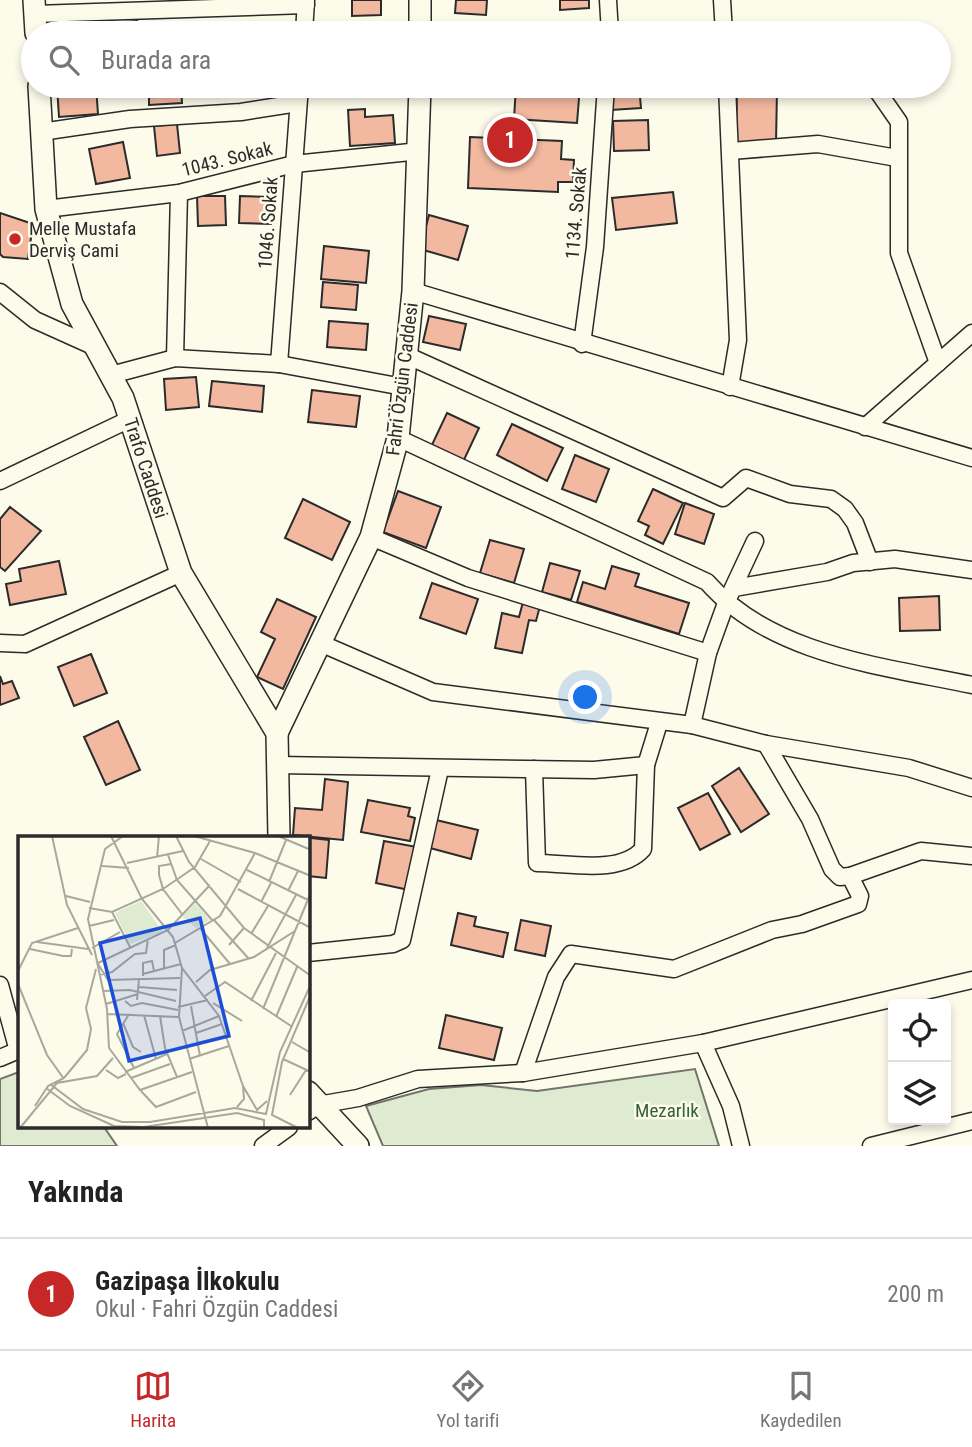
<!DOCTYPE html>
<html lang="tr">
<meta charset="utf-8">
<style>
body{margin:0;font-family:"Roboto Condensed",sans-serif;background:#f6f6f6;color:#222}
.controls{position:absolute;right:21px;bottom:21px;display:grid;overflow:hidden;border-radius:7px;box-shadow:0 4px 10px #0003}
.controls button{width:63px;height:63px;display:grid;place-items:center;padding:0;border:0;border-bottom:2px solid #e0e0e0;background:#fff;color:#222;font:35px sans-serif}
.you{position:absolute;left:586px;top:698px;width:24px;height:24px;margin:-18px;border:5px solid #fff;border-radius:50%;background:#1a73e8;box-shadow:0 0 0 10px #1a73e833}
.badge{display:grid;place-items:center;width:46px;height:46px;border-radius:50%;background:#c62828;color:#fff;font-size:23px;font-weight:700}
.pin{position:absolute;translate:-50% -50%;border:4px solid #fff;box-shadow:0 2px 7px #0006}
.list{margin:0;padding:0;list-style:none}
h2{display:flex;justify-content:space-between;align-items:center;height:91px;margin:0;padding:0 28px;font-size:30px}
h2 small{font-size:23px;font-weight:400;color:#767676}
.list li{display:grid;grid-template-columns:46px 1fr auto;gap:21px;align-items:center;box-sizing:border-box;height:112px;padding:0 28px;border-top:2px solid #e0e0e0}
.list b{display:block;font-size:26px;white-space:nowrap}
.list p{margin:0;font-size:23px;white-space:nowrap;color:#767676}
.list em{font-size:23px;font-style:normal;color:#767676}
.icon{flex:none;width:38px;height:38px;fill:none;stroke:currentColor;stroke-width:2;stroke-linecap:round;stroke-linejoin:round}
.map{position:relative;flex:none;width:972px;height:1146px;overflow:hidden}
.search{position:absolute;background:#fff;box-shadow:0 4px 10px #0003;left:21px;right:21px;top:21px;height:77px;display:flex;align-items:center;gap:18px;box-sizing:border-box;padding:0 24px;border-radius:38px;color:#767676;font-size:26px}
.sheet{height:203px;background:#fff}
nav{display:flex;justify-content:space-around;align-items:center;box-sizing:border-box;height:98px;border-top:2px solid #e0e0e0;background:#fff;font-size:19px;color:#767676}
nav a{display:grid;justify-items:center;gap:4px}
nav .on{color:#c62828}
.map>svg:first-child{display:block}
.green{fill:#deebd1;stroke:#74746e;stroke-width:2}
.building{fill:#f2b8a0;stroke:#2b2b2b;stroke-width:2}
.lines{fill:none;stroke-linecap:round;stroke-linejoin:round}
.minor-casing{stroke:#2b2b2b;stroke-width:19}
.tertiary-casing{stroke:#2b2b2b;stroke-width:24}
.minor{stroke:#fdfbea;stroke-width:16}
.tertiary{stroke:#fdfbea;stroke-width:21}
.poi-dot{fill:#c62828;stroke:#fdfbea;stroke-width:2.5}
.labels{text-anchor:middle;dominant-baseline:central;stroke-width:5;stroke-linejoin:round;paint-order:stroke}
.street-label{font-size:19px;fill:#2b2b2b;stroke:#fdfbea}
.poi-label{font-size:19px;fill:#2b2b2b;stroke:#fdfbea;text-anchor:start}
.park-label{font-size:19px;fill:#34623c;stroke:#fdfbea}
.inset-road{fill:none;stroke:#a9a89e;stroke-width:2}
.view{fill:#1d4ed8;fill-opacity:0.15;stroke:#1d4ed8;stroke-width:3.5}
.inset-edge{fill:none;stroke:#2b2b2b;stroke-width:3.5}
</style>
<div class="map">
<svg width="972" height="1146" viewBox="0 0 972 1146">
<rect width="100%" height="100%" fill="#fdfbea"/>
<g class="green">
<path d="M695,1069L719,1146H383L366,1106L429,1089L481,1085L537,1091Z"/>
<path d="M19,1072V1127H104L117,1146H0V1079Z"/>
</g>
<g class="building">
<path d="M352,0H381V15L352,16Z"/>
<path d="M456,0H487L486,15L455,13Z"/>
<path d="M560,0H589V8L560,10Z"/>
<path d="M137,21L138,33H100L114,32L113,23Z"/>
<path d="M205,24L238,25V33H204Z"/>
<path d="M707,25L709,33H676L675,31Z"/>
<path d="M57,86H96L98,114L59,117Z"/>
<path d="M149,86H181L182,103L149,105Z"/>
<path d="M516,86H580L577,123L514,119Z"/>
<path d="M609,86H639L641,108L611,110Z"/>
<path d="M737,89L777,90L776,143H736Z"/>
<path d="M365,109V117L393,115L395,143L350,146L348,110Z"/>
<path d="M648,120L649,150L614,151L613,121Z"/>
<path d="M177,124L180,153L157,156L154,126Z"/>
<path d="M470,137L562,141L561,159L574,160L573,182H558V192L468,188Z"/>
<path d="M123,142L130,178L96,184L89,149Z"/>
<path d="M673,192L677,223L616,230L612,198Z"/>
<path d="M197,196H225L226,225L198,226Z"/>
<path d="M240,196L272,197L271,224L239,223Z"/>
<path d="M0,213L33,224L28,259L3,257L0,254Z"/>
<path d="M429,215L468,226L458,260L420,249Z"/>
<path d="M324,246L369,251L366,283L321,279Z"/>
<path d="M323,282L358,285L356,310L321,307Z"/>
<path d="M429,316L466,324L460,350L423,342Z"/>
<path d="M329,321L368,324L366,350L327,347Z"/>
<path d="M196,377L199,407L166,410L164,379Z"/>
<path d="M212,381L264,386L262,412L209,406Z"/>
<path d="M312,390L360,396L356,427L308,422Z"/>
<path d="M447,413L479,428L462,464L430,449Z"/>
<path d="M512,424L563,448L547,481L497,455Z"/>
<path d="M575,455L609,469L596,502L562,489Z"/>
<path d="M653,489L683,503L663,544L645,535L649,526L638,521Z"/>
<path d="M398,491L441,507L426,548L383,532Z"/>
<path d="M303,499L350,522L332,560L285,538Z"/>
<path d="M685,503L714,514L704,544L675,534Z"/>
<path d="M10,507L41,531L5,571L0,567V519Z"/>
<path d="M490,540L524,549L514,583L480,573Z"/>
<path d="M59,561L66,594L10,605L6,584L21,581L19,569Z"/>
<path d="M550,563L580,571L571,600L542,592Z"/>
<path d="M612,566L639,574L635,586L689,603L679,634L577,602L583,582L605,589Z"/>
<path d="M432,583L478,599L466,634L420,618Z"/>
<path d="M939,596L940,630L900,631L899,598Z"/>
<path d="M277,599L316,617L283,689L257,677L275,639L261,632Z"/>
<path d="M523,602L540,606L536,621L529,620L522,653L495,648L502,613L519,617Z"/>
<path d="M91,654L107,693L74,706L58,667Z"/>
<path d="M0,676L3,684L12,681L19,698L0,705Z"/>
<path d="M118,721L140,770L106,785L84,737Z"/>
<path d="M739,768L769,814L741,832L712,786Z"/>
<path d="M325,779L348,782L343,840L293,835L295,808L322,810Z"/>
<path d="M708,793L730,834L700,850L678,808Z"/>
<path d="M368,800L410,808L408,816L415,818L410,841L361,832Z"/>
<path d="M436,820L478,830L471,859L430,848Z"/>
<path d="M293,836L329,840L326,878L308,876V838Z"/>
<path d="M384,841L417,847L409,890L376,883Z"/>
<path d="M458,913L476,917L474,926L508,933L503,957L451,945Z"/>
<path d="M521,920L551,926L545,956L515,950Z"/>
<path d="M446,1015L502,1028L494,1060L439,1048Z"/>
</g>
<g class="lines">
<defs>
<g id="minor">
<path d="M608,0L610,33"/>
<path d="M722,0L724,33"/>
<path d="M35,14L306,5"/>
<path d="M304,33L306,0"/>
<path d="M727,86L738,340L730,387"/>
<path d="M874,86L899,122V253L938,363"/>
<path d="M41,132L130,119L241,112L298,103"/>
<path d="M731,151L818,144L897,158"/>
<path d="M46,209L179,193L294,164L420,151"/>
<path d="M413,291L972,458"/>
<path d="M0,292L35,320L95,347"/>
<path d="M582,344L595,247L606,86"/>
<path d="M406,355L723,498L746,478L790,494L831,499L845,509L855,523L870,562"/>
<path d="M175,358L179,193"/>
<path d="M279,364L300,86"/>
<path d="M111,375L175,358L279,364L403,387"/>
<path d="M865,427L972,333"/>
<path d="M398,438L707,582C771,655 882,666 972,685"/>
<path d="M0,481L130,419"/>
<path d="M371,537L468,578L708,653"/>
<path d="M734,588L827,572L853,563L895,559L972,570"/>
<path d="M0,643L25,644L181,573"/>
<path d="M320,643L433,692L692,725L766,744L909,768L972,788"/>
<path d="M692,725L708,653L726,603L755,541"/>
<path d="M766,744L810,819L832,869L840,877L850,876L921,851L972,856"/>
<path d="M278,765L594,770L646,765"/>
<path d="M534,769L537,863C569,863 620,875 643,849L646,765L659,723"/>
<path d="M308,953L393,944L402,940L440,769"/>
<path d="M0,985L18,1051"/>
<path d="M703,1043L731,1106L741,1146"/>
<path d="M0,1058L19,1050"/>
<path d="M523,1073L556,977L571,954L674,969L772,930L802,924L858,904L860,896L850,876"/>
<path d="M308,1112L318,1105L358,1098L418,1079L523,1073L703,1043L972,980"/>
<path d="M263,1146L289,1127"/>
<path d="M871,1146L972,1121"/>
</g>
<g id="tertiary">
<path d="M34,0L36,33"/>
<path d="M420,33V0"/>
<path d="M39,86L46,209L72,304L123,398L181,573L277,733L279,838"/>
<path d="M277,733L371,537L398,438L413,291L420,86"/>
<path d="M308,1092L358,1146"/>
</g>
</defs>
<use href="#minor" class="minor-casing"/>
<use href="#tertiary" class="tertiary-casing"/>
<use href="#minor" class="minor"/>
<use href="#tertiary" class="tertiary"/>
</g>
<circle class="poi-dot" cx="15" cy="239" r="7"/>
<g class="labels">
<g class="street-label">
<text transform="translate(227 159) rotate(-14)">1043. Sokak</text>
<text transform="translate(576 213) rotate(-85)">1134. Sokak</text>
<text transform="translate(268 223) rotate(-86)">1046. Sokak</text>
<text transform="translate(402 379) rotate(-83)">Fahri Özgün Caddesi</text>
<text transform="translate(146 468) rotate(72)">Trafo Caddesi</text>
</g>
<g class="poi-label">
<text x="29" y="228">Melle Mustafa<tspan x="29" dy="22">Derviş Cami</tspan></text>
</g>
<g class="park-label">
<text x="667" y="1110">Mezarlık</text>
</g>
</g>
<g transform="translate(18 836)">
<rect width="292" height="292" fill="#fdfbea"/>
<path d="M123,65L145,96L112,108L97,77ZM177,67L192,84L178,92L164,80Z" fill="#deebd1"/>
<path class="inset-road" d="M34,0L49,69L74,119M93,0L124,63L155,101L164,132L201,180L225,250M105,0L87,13L70,83L89,173L91,212L122,254L174,236M158,0L171,26L226,92L293,140M176,0L237,17L293,40M260,0L293,14M150,19L159,44L195,85M139,22L141,0M183,23L223,46M109,27L165,15M153,28L141,30V39L145,53L164,78M84,30L111,32M229,34L290,64M251,46L268,4M220,53L293,92M270,55L280,35M48,60L72,66M243,66L253,47M71,72L94,76L145,53L177,31L192,5M94,76L112,111M196,84L231,123M71,90L96,84M182,92L212,128M233,98L250,70M19,106L70,113M157,107L202,80L237,17M211,109L226,92M74,112L102,96M249,112L278,59M12,113L45,120H53L54,113M80,127L150,94L192,49M80,128L90,144L162,142M146,132V114L158,109M164,132L161,181L190,292M0,135L14,107L60,92M125,138L163,128M81,139L94,136L117,118L128,117L130,103M125,140V127L134,125L136,135M178,146L192,134L236,121L277,95M0,148L29,219L46,243M121,151L159,154M85,155L112,154L158,165M187,160L207,146L273,190M119,164L121,143M107,165L113,170L124,167L160,174M233,165L258,117M195,167L224,185M88,168L120,158M173,170L182,220M160,171L190,164M245,173L293,56M89,178L160,181M111,178L99,198L116,232M126,179L138,223M142,180L147,212L159,241M258,181L279,131M105,187L115,211L123,216M164,195L201,180M178,197L204,188M274,206L293,217M180,207L207,200M171,223L211,210M265,223L293,236M88,234L100,242L108,238M107,236L149,218M46,242L69,214L73,193L68,172L78,133M113,242L152,228M32,248L65,273L104,286H132L217,272L248,278L262,216L293,148M28,252L52,270L96,290L126,291L219,277L246,284V292M123,255L138,271L178,256M272,259L288,234M17,270L30,250L46,242M219,271L226,263L225,250L239,274L249,265M2,292L39,247L79,240L95,222M280,292L254,279L264,226L293,158"/>
<path class="view" d="M182,82L211,200L111,225L82,107Z"/>
<rect width="292" height="292" class="inset-edge"/>
</g>
</svg>
<div class="controls">
<button><svg class="icon" aria-label="locate" viewBox="0 0 24 24"><circle cx="12" cy="12" r="6"/><path d="M12 2v4M12 18v4M2 12h4M18 12h4"/></svg></button>
<button><svg class="icon" aria-label="layers" viewBox="0 0 24 24"><path d="M12 4l9 5-9 5-9-5zM3 14l9 5 9-5"/></svg></button>
</div>
<div class="you"></div>
<div class="pin badge" style="left:510px;top:140px">1</div>
<div class="search"><svg class="icon" aria-label="search" viewBox="0 0 24 24"><circle cx="10" cy="10" r="6"/><path d="M15 15l6 6"/></svg>Burada ara</div>
</div>
<section class="sheet">
<h2>Yakında<small></small></h2>
<ul class="list">
<li><span class="badge">1</span><div><b>Gazipaşa İlkokulu</b><p>Okul · Fahri Özgün Caddesi</p></div><em>200 m</em></li>
</ul>
</section>
<nav>
<a class="on"><svg class="icon" aria-label="map" viewBox="0 0 24 24"><path d="M3 6l6-2 6 2 6-2v14l-6 2-6-2-6 2zM9 4v14M15 6v14"/></svg>Harita</a>
<a><svg class="icon" aria-label="directions" viewBox="0 0 24 24"><path d="M12 3l9 9-9 9-9-9zM9 14v-3h6M13 9l2 2-2 2"/></svg>Yol tarifi</a>
<a><svg class="icon" aria-label="saved" viewBox="0 0 24 24"><path d="M7 4h10v16l-5-4-5 4z"/></svg>Kaydedilen</a>
</nav>
